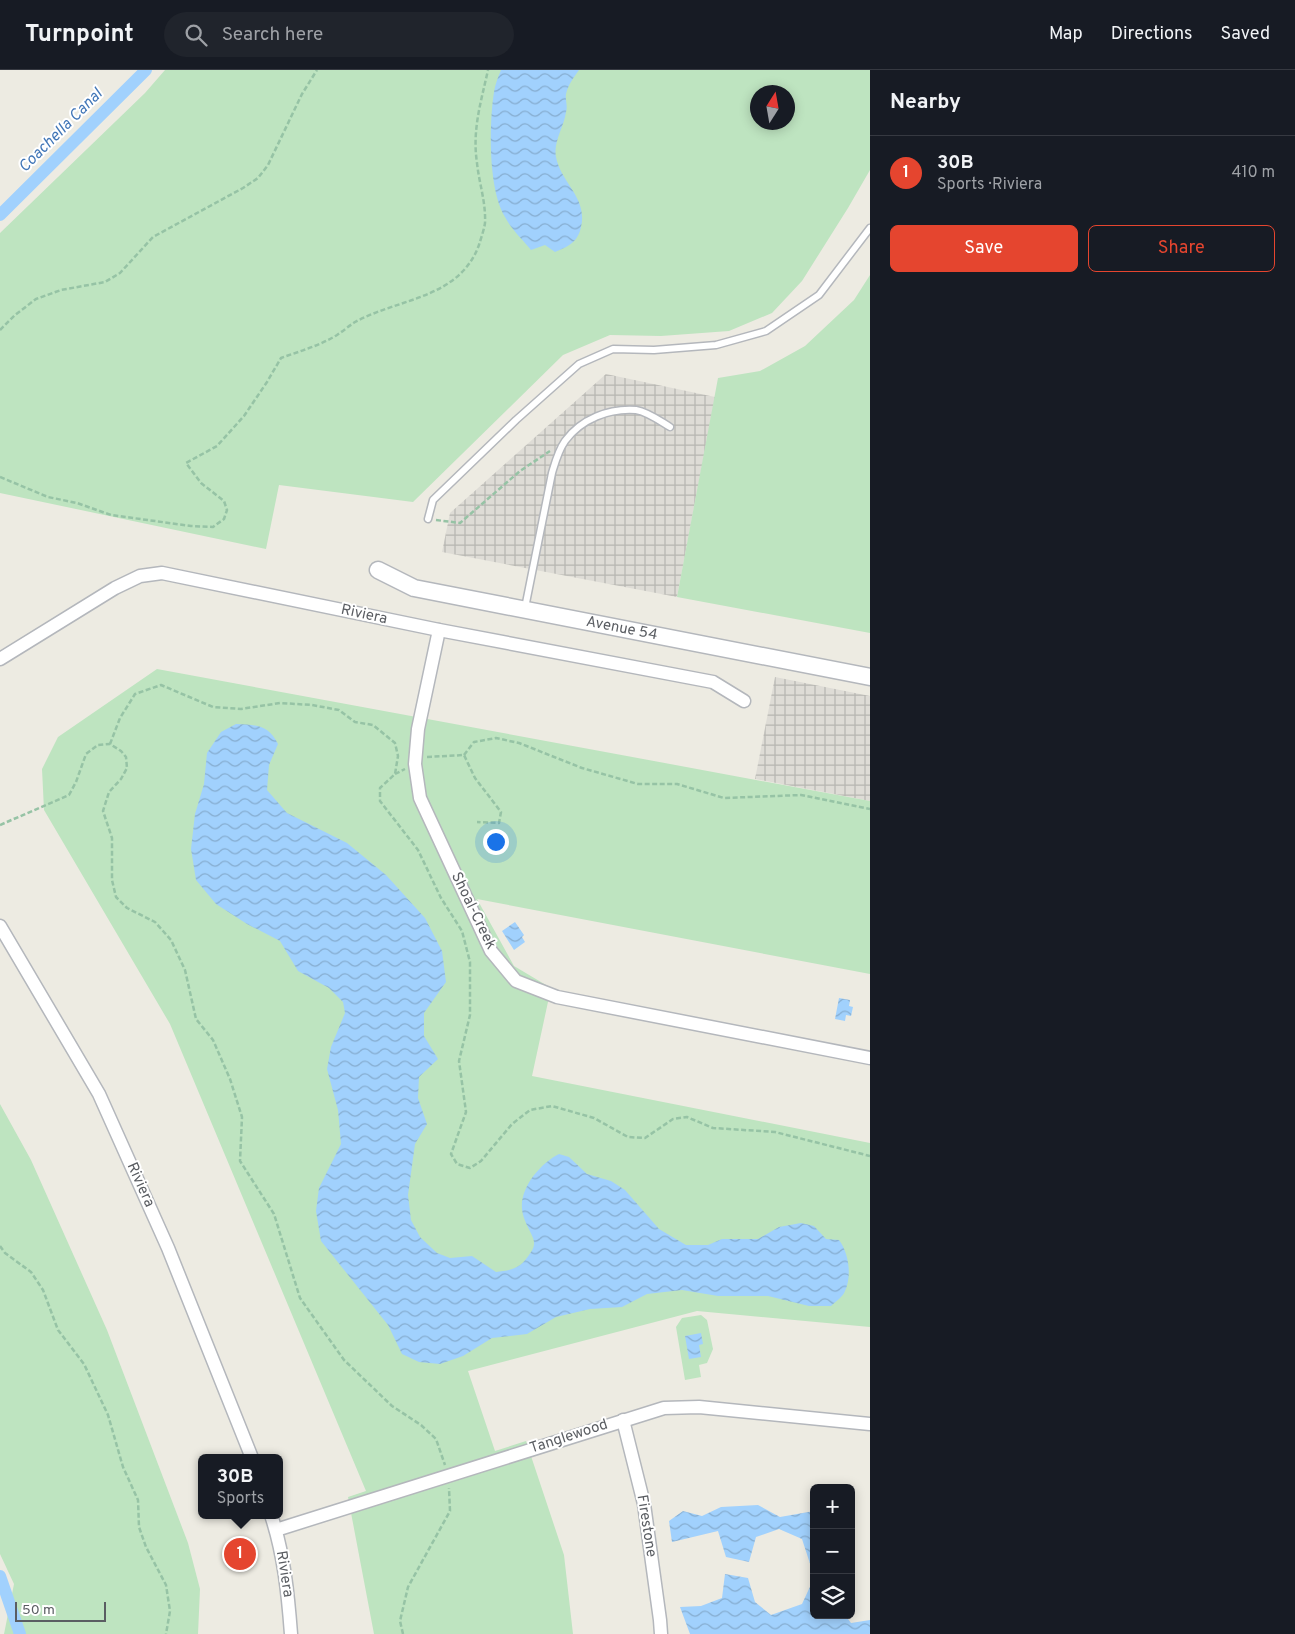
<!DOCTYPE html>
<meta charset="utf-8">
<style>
body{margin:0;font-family:Overpass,sans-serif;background:#20242c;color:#f1f3f6}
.controls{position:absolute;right:15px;bottom:15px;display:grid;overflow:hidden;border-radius:8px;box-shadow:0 2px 12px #0003}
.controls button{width:45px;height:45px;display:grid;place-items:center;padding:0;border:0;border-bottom:1px solid #363941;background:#171b24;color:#f1f3f6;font:25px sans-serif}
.compass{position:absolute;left:750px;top:15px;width:45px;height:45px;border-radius:50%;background:#171b24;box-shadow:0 2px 12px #0003;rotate:11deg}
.scale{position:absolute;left:15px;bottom:12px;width:91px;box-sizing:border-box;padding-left:5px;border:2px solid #5a5d62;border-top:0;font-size:14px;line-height:18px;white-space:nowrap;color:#5a5d62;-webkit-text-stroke:4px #fff;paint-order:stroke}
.you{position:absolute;left:495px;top:771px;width:18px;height:18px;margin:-12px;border:4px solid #fff;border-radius:50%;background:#1a73e8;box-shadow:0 0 0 8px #1a73e833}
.badge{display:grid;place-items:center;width:32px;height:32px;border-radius:50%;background:#e5452f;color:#fff;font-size:16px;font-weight:700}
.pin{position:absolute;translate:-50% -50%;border:2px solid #fff;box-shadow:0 1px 5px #0006}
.popup{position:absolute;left:198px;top:1384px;width:85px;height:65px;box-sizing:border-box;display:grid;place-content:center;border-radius:8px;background:#171b24;filter:drop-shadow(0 1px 4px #0005);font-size:16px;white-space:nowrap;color:#9ea1a6}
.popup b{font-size:19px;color:#f1f3f6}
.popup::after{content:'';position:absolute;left:50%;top:100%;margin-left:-10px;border:10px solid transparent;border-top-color:#171b24}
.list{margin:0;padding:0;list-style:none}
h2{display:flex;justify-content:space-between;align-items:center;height:65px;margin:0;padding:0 20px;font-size:21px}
h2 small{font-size:16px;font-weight:400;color:#9ea1a6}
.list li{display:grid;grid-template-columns:32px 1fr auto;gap:15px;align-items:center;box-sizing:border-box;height:75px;padding:0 20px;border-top:1px solid #363941}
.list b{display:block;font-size:19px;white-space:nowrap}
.list p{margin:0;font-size:16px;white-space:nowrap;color:#9ea1a6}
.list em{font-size:16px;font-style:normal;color:#9ea1a6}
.actions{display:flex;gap:10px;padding:15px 20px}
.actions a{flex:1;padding:11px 0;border:1px solid #e5452f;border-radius:8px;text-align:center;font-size:18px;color:#e5452f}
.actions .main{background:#e5452f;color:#fff}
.icon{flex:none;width:28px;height:28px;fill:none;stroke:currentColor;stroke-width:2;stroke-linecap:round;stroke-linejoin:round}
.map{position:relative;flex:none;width:870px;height:1564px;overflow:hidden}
header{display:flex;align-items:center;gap:30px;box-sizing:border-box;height:70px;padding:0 25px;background:#171b24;border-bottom:1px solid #363941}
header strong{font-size:24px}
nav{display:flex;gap:28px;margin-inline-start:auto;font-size:18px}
.search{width:350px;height:45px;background:#20242c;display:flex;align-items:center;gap:12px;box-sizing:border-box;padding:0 18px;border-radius:28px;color:#9ea1a6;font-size:19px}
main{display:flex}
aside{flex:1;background:#171b24}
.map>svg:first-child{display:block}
.industrial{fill:url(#industrial-grid)}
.green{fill:#bee4c0;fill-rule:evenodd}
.water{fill:url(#water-waves)}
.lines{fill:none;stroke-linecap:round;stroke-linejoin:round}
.canal{stroke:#a1d1fd;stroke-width:12}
.service-casing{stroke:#b4b7bc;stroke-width:9}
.minor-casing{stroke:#b4b7bc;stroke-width:15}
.tertiary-casing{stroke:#b4b7bc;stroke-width:19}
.path{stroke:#96c3a5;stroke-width:2.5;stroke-dasharray:5 2.5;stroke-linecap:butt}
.service{stroke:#fff;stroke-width:6}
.minor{stroke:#fff;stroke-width:12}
.tertiary{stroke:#fff;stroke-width:16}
.labels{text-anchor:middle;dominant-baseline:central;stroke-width:4;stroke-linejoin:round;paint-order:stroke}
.street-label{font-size:15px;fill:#5a5d62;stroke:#fff}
.water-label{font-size:16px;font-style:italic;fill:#4176b7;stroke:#fff}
</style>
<header>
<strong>Turnpoint</strong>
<div class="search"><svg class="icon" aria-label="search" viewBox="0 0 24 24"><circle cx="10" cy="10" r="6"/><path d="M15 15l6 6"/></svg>Search here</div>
<nav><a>Map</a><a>Directions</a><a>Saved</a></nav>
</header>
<main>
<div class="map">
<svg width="870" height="1564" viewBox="0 0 870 1564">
<defs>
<pattern id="industrial-grid" width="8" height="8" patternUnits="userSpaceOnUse" patternTransform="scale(1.25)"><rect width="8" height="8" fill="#dedcd6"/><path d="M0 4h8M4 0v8" fill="none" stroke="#b7b6b1"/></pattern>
<pattern id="water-waves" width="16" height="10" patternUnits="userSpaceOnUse" patternTransform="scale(1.25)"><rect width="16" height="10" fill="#a1d1fd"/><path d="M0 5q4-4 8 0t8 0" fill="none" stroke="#86add0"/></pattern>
</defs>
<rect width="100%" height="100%" fill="#edebe2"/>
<g class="industrial">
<path d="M606,304L715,327L677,527L442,482L450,443Z"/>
<path d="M775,607L870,626V731L755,709Z"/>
</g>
<g class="green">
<path d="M165,0H870V100L848,138L802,211L772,243L729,261L661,266L610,265L563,285L413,432L279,415L266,479L0,423V163L145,23ZM758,22H788V52H758Z"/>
<path d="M870,205V563L677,527L718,308L760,301L805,276L854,230Z"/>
<path d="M157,599L870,731V904L477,829L514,896L551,918L532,1006L870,1073V1257L697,1241L468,1301L495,1381L526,1371L564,1485L573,1564H374L348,1427L366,1421L170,954L44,740L42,699L58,667Z"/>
<path d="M0,1034L31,1090L107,1260L188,1473L200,1519L198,1564H4L14,1514L0,1484Z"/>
<path d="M701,1245L707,1250L713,1279L707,1293L699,1295L701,1307L685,1310L676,1257L682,1248Z"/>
</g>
<g class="water">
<path d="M501,0H579C574,7 568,15 566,24C565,29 568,36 566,42C564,57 553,72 556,87C561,113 588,128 581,157C578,172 568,177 555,182L545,175L531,180C523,170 511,159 505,147C488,119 489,54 494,22C495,15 498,7 501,0Z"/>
<path d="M236,654C255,655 268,654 278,674L269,695L267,720L287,743L347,773L386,805L425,848L442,881L446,912L424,943V966L438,989L419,1007L418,1028L427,1054L415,1074L408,1125L411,1150L420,1167L437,1183L450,1188L472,1186L496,1202C514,1200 521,1198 531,1182C534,1178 535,1173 533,1168C529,1158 523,1150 522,1139C520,1117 541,1093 559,1084L569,1087L587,1104L611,1111L625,1120L659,1159L686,1175H708L722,1169H758L779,1157L801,1153L814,1156L826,1169L839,1170C849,1183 852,1206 845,1221C843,1227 835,1232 831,1236H809L768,1226H718L682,1220L647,1224L622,1237L590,1239L556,1247L527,1264L492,1268L463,1286L440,1294L419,1292L402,1284L388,1255L321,1171L316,1141L319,1118L341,1074L338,1040L327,999L331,977L345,943L343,932L329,918L298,901L280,871L247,854L216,834L196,810L191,779L195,744L204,714L207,683L221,662Z"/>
<path d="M515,852L524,865L522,867L525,872L514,880L502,861Z"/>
<path d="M839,928L850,930L849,936L853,937L851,946L846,945L845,951L835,949Z"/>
<path d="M701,1263L703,1274L699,1275L701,1287L689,1289L685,1266Z"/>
<path d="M758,1435L780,1447L814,1441V1506L802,1469L779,1459L756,1467L749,1492L726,1487L718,1461L672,1472L669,1451L683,1441L702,1446L721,1437Z"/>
<path d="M248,1474L253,1489L244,1493L241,1487L231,1491L228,1482Z"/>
<path d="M725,1504L748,1508L755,1532L771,1545L802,1534L814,1508V1545H845L851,1553L870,1550V1564H690L680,1537L701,1536L722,1528Z"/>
</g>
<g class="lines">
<g class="canal">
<path d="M0,145L146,0"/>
<path d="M0,1506L20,1564"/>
</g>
<defs>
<g id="service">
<path d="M428,449L433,430L516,350L579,294L613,279L654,280L716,275L766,261L819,225L870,158"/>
<path d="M525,538L552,403C555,393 558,381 565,371C581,349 609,338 636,340C648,342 660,351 670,357"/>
</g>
<g id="minor">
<path d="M439,560L418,659L415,694L420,728L491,881L516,911L557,927L870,988"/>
<path d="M0,589L115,518L140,506L162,503L439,560L713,612L744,631"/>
<path d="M0,856L99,1024L168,1178L252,1388"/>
<path d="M623,1350L644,1434L660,1550L661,1564"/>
<path d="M271,1445C284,1484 288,1524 291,1564"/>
<path d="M276,1460L664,1338L699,1337L870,1354"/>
</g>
<g id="tertiary">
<path id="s1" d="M378,500L414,518L870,607"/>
</g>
</defs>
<use href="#service" class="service-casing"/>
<use href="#minor" class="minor-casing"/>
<use href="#tertiary" class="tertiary-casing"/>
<g class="path">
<path d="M0,260L15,245L36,229L61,220L105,212L120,203L153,167L243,118L258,108L268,95L302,24L317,0"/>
<path d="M0,407L48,427L77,433L111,445L191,456L213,457L224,449L227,440L224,431L201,413L186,393L217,376L244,346L267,312L281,288C300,281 319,276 337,265C343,261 349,256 355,252C399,228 459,229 479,175C481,168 484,160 485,153C486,132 479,113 477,93C472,60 481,32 488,0"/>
<path d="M436,450L460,453L520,401L550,381"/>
<path d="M110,674L120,648L135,624L161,615L213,637L241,639L280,633L312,635L339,640L355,652L373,655L395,673L398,686L395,704L380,718V731L418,780L441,828L462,861L470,892V945L459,991L466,1042L451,1084L457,1094L470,1098L481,1091L512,1054L530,1040L552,1036L594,1048L628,1067L645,1068L673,1049L687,1047L713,1058L775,1062L870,1086"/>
<path d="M464,685L474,672L496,668L519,673L582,698L638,714H677L724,728L801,725L870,739"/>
<path d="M427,687L464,685L475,708L501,742L499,753L477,752"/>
<path d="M395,704L405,699"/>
<path d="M0,755L69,725L76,712L86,684L98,675L110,674L121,681L126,687L127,698L121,709L109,722L103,741L112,768V810L116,827L127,838L155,852L171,870L185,900L196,949L213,970L230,1009L242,1047L240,1091L274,1144L300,1228L344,1290L392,1336L421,1355L436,1369L445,1395"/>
<path d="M0,1176L5,1183L31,1202L43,1220L58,1260L84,1294L108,1345L123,1397L138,1430L139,1457L146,1477L166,1515L170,1541L166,1564"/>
<path d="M403,1564L400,1551L408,1517L450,1441L449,1418"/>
</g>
<use href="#service" class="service"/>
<use href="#minor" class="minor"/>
<use href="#tertiary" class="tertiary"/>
</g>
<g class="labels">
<g class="street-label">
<text transform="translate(364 545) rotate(12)">Riviera</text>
<text stroke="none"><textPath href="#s1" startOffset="252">Avenue 54</textPath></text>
<text transform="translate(473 841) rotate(64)">Shoal-Creek</text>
<text transform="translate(140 1115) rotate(66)">Riviera</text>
<text transform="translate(569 1367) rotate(-18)">Tanglewood</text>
<text transform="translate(646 1456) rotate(81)">Firestone</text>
<text transform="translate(284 1504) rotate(81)">Riviera</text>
</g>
<g class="water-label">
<text transform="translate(61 61) rotate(-45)">Coachella Canal</text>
</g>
</g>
</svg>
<div class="controls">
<button>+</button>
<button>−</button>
<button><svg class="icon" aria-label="layers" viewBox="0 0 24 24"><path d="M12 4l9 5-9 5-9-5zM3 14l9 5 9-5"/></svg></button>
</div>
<svg class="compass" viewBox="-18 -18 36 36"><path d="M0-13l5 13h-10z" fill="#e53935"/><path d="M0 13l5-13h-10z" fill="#9ea1a6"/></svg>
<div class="scale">50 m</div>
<div class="you"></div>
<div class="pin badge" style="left:240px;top:1484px">1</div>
<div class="popup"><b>30B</b>Sports</div>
</div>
<aside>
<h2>Nearby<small></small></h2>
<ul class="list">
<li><span class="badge">1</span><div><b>30B</b><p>Sports · Riviera</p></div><em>410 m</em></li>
</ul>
<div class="actions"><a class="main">Save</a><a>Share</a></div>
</aside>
</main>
